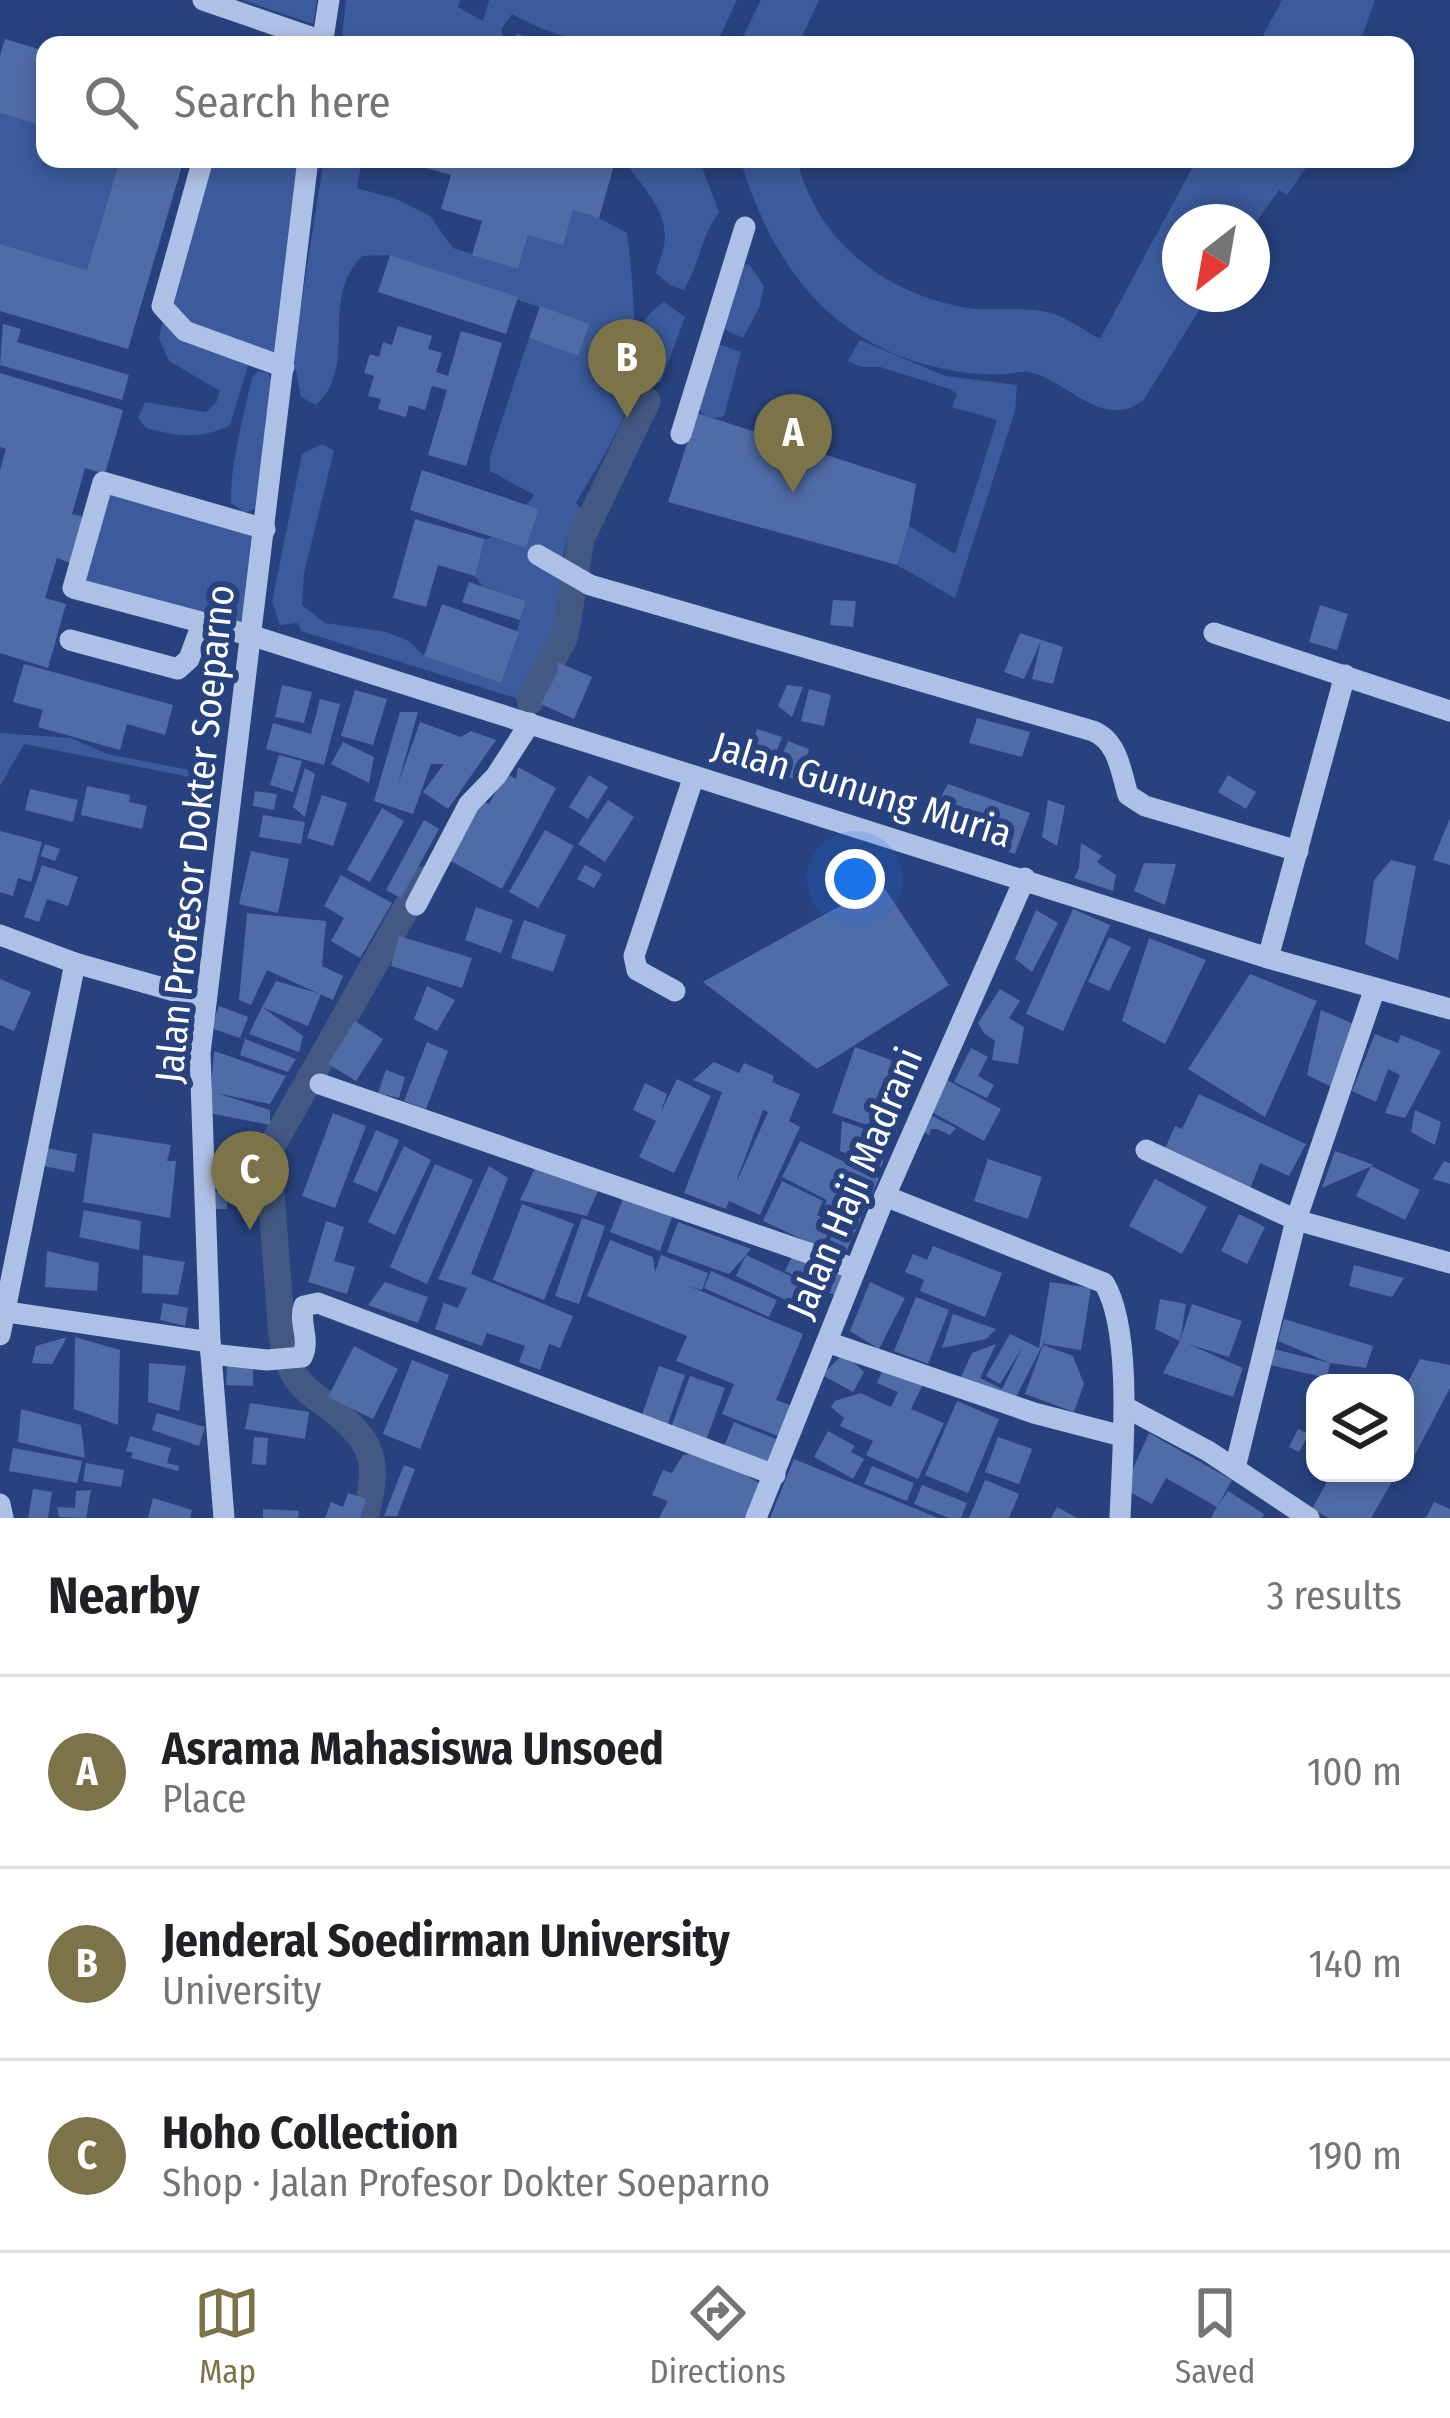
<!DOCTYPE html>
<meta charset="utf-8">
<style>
body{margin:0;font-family:"Fira Sans Condensed",sans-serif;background:#f6f6f6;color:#202124}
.controls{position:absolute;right:36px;bottom:36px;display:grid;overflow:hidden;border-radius:24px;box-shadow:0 6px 18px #0003}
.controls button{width:108px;height:108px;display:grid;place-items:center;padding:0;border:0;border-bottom:3px solid #e0e0e0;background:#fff;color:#202124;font:60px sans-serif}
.compass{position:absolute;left:1162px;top:204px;width:108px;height:108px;border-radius:50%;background:#fff;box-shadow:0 6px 18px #0003;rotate:211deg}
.you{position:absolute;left:855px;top:879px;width:42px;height:42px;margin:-30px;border:9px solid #fff;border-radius:50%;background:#1a73e8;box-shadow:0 0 0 18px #1a73e833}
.badge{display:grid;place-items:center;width:78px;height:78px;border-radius:50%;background:#7c7448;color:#fff;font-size:39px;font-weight:700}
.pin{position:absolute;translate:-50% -99px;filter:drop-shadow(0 3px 6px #0008)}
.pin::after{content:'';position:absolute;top:63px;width:42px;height:36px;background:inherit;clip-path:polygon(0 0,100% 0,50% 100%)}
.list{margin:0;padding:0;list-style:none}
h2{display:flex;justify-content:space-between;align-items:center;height:156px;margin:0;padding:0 48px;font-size:51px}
h2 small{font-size:39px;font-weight:400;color:#757577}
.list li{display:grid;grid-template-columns:78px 1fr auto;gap:36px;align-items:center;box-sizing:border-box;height:192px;padding:0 48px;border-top:3px solid #e0e0e0}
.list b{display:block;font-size:45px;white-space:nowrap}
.list p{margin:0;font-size:39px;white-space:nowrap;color:#757577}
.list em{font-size:39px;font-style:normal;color:#757577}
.icon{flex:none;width:66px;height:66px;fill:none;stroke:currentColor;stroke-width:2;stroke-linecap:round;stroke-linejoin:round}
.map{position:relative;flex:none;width:1450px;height:1518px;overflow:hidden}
.search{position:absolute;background:#fff;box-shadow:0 6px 18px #0003;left:36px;right:36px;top:36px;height:132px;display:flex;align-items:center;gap:30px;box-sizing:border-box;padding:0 42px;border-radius:24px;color:#757577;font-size:45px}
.sheet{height:732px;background:#fff}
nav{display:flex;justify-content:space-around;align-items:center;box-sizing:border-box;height:168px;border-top:3px solid #e0e0e0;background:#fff;font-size:33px;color:#757577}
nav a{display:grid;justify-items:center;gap:6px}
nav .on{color:#7c7448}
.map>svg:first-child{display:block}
.green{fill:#3b5b9c}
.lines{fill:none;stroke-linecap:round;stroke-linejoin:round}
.canal{stroke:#445884;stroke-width:27}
.building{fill:#506ca7;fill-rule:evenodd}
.minor{stroke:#adc0e5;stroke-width:21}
.labels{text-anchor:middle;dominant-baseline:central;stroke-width:12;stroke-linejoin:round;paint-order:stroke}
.street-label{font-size:39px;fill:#fff;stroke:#27427e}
</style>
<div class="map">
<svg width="1450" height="1518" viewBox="0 0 1450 1518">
<rect width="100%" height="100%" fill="#27427e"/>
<g class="green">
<path d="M242,0H317L313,24Z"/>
<path d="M346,0H460L458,7L483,21L489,0H737L716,45C641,45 580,53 512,14L502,28V45H341Z"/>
<path d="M761,0H819L798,45H739Z"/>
<path d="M1282,0H1375L1359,45H1258Z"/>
<path d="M0,113L45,127V159H120L87,270L0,244Z"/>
<path d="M203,159H308L284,367L251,356L230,425C202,440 175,436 146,428L138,418L145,402L206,412L216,403L220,391L169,361L159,338Z"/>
<path d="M324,159H362L357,188L396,199L430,216L453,248L518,269L528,235L573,210L599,218L627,233C633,275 641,375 626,411C613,443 593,473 576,503L584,511C553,555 567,564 559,612C554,644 534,672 519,699L301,631L298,623L280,625L272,602L302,454L322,444L334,451L304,573L302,605L325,623L387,632L409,641L424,656L501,683L526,601L482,586L475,576L485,540L492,537L526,548L539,509L527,505L534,495L490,471V456L529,338L578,356L590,325L390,255L362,256C318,300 360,366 316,405L301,397L293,355Z"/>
<path d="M623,159H699L719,212C702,234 699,265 684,290L670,285L656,273C658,263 663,254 664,245C670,210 640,185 623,159Z"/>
<path d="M740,159H797C816,242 887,295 968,308C994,312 1026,306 1051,313C1068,318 1085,331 1100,339L1197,159H1312L1287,195L1279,190L1252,228V222H1180V294H1209L1143,401C1137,403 1133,408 1127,409C1094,418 1062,380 1033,373C1025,370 1014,373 1005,374C987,375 968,374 950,370C832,348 773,267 740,159Z"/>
<path d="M749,264L764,286L759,308L743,338L717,326L738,266Z"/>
<path d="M664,302L685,317L661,382L653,383C630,357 634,320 664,302Z"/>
<path d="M860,340L945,376L1017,385L1015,411L955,598L897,565L909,526L955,554L997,420L952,407L957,394L950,389L880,367H861L848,361Z"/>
<path d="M718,344L741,352L724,416C711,420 706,417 697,408Z"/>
<path d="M258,371L268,373L273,384L259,507L245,513L231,503C230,465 244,415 252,377Z"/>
<path d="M103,485L265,529L253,636L72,587Z"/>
<path d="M211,634L221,643L195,778L24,744L0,786V733L71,738L107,754L190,770Z"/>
</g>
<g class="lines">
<g class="canal">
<path d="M530,701L565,636L581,539L647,401"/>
<path d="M365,1518C380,1459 375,1443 327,1405C317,1398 305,1390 298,1380C288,1367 285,1351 282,1336L268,1153L422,880"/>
</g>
</g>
<g class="building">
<path d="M517,34L550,44V45H513Z"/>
<path d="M5,39L45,51V127L0,113V56Z"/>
<path d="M120,159H184L128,349L0,311V244L87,270Z"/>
<path d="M426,159H603L615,162L599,218L573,210L563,245L528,235L518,269L472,255L482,221L441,209L451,175L423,167Z"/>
<path d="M390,255L518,297L506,334L378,292Z"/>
<path d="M540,306L590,324L578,356L529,338Z"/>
<path d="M3,324L21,329L17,342L129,375L122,400L0,365Z"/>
<path d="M398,326L432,336L428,349L442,353L436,372L448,376L461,331L502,343L466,466L428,455L447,390L432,386L425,410L409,405L406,417L378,409L381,399L368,396L374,376L364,373L370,354L379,357L383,342L392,345Z"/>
<path d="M0,373L123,410L105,474L85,468L72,514L83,517L70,563L57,558L45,598L66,604L48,668L0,653V470L6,449L0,447Z"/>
<path d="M697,413L916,484L909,526L897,565L668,502Z"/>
<path d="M422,470L539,509L526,548L410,510Z"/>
<path d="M415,519L485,539L475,576L438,565L426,607L393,598Z"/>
<path d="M469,582L526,601L520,620L462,602Z"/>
<path d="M833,600L856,601L853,627L830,625Z"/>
<path d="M442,604L519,632L501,683L424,656Z"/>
<path d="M1320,605L1348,614L1337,650L1309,642Z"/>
<path d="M1020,633L1063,647L1053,684L1032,679L1041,641L1024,679L1004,672Z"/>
<path d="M557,662L592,677L574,719L541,704L558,671Z"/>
<path d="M24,664L173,705L165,735L127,724L120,750L38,727L43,710L13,702Z"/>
<path d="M282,685L312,692L304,723L275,717Z"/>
<path d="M787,685L803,687L792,717L778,706Z"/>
<path d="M809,689L831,695L824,726L801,721Z"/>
<path d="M355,690L387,699L373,745L341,736Z"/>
<path d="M320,699L340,704L324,765L266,749L273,723L311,734Z"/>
<path d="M400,712H418L398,784L420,722L461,737L471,731L496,740L448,809L423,792L444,764H431L413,814L374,801Z"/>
<path d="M977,718L1030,732L1022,757L969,743Z"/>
<path d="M757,729L782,737L770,769L747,760Z"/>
<path d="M788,741L809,749L800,781L775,773Z"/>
<path d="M343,742L374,757L369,783L331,764Z"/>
<path d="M279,755L302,761L293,792L270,785Z"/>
<path d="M518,767L556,788L502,889L445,858L477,798L489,804L506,773L516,779Z"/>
<path d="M305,768L315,774L305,817L293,807Z"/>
<path d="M589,775L608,787L588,819L569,807Z"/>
<path d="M1228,775L1256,792L1246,809L1218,792Z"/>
<path d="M948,784L1030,813L1015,854L926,824Z"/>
<path d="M87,786L130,795L129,802L147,806L142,829L81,815Z"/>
<path d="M30,789L78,800L73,822L25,810Z"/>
<path d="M255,791L277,794L274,810L253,806Z"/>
<path d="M322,795L347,803L333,846L307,838Z"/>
<path d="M608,800L634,817L605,862L578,844Z"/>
<path d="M1048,800L1065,806L1057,846L1042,837Z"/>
<path d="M382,808L404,821L370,882L347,870Z"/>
<path d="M263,815L305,822L301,844L259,837Z"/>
<path d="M1450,818V865L1433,860Z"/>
<path d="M424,820L439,829L401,898L386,890Z"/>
<path d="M545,830L574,846L538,908L509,892Z"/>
<path d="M0,831L42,842L31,882L18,878L13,896L0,892Z"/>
<path d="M1081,843L1102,856L1097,862L1116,875L1113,891L1074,878L1079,868Z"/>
<path d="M45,844L60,849L55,861L41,856Z"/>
<path d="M251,851L289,859L278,913L239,904Z"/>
<path d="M1391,860L1416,866L1398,960L1365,944L1374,880Z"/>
<path d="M1144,863L1176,864L1165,905L1134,891Z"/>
<path d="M42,865L78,877L68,906L47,899L39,922L24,917Z"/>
<path d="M585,865L602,874L594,888L577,879Z"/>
<path d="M341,875L392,903L360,958L331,941L344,918L324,906Z"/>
<path d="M881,883L949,985L817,1069L703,982Z"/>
<path d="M476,907L513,920L501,953L465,940Z"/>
<path d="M1073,909L1110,925L1063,1031L1026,1014Z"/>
<path d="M1036,910L1058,923L1032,972L1015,959Z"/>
<path d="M247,913L326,921L322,966L343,976L333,1000L267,970L251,1005L239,1000Z"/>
<path d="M524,920L566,935L553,972L511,958Z"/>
<path d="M399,936L472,958L462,988L391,966Z"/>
<path d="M1109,937L1131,947L1109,991L1088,982Z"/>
<path d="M1149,938L1206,960L1165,1044L1122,1021Z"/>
<path d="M1250,974L1317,1001L1265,1117L1188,1069Z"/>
<path d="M0,979L31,992L14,1031L0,1025Z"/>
<path d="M276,981L321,994L308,1026L262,1007Z"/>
<path d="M427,986L455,1000L437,1031L414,1019Z"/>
<path d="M1000,989L1020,1001L1009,1018L1024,1027L1018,1064L992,1060L995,1041L984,1033L978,1023Z"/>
<path d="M219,1006L248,1017L240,1038L211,1028Z"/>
<path d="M262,1007L303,1036L299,1052L249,1034Z"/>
<path d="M1321,1010L1354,1024L1334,1088L1307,1075Z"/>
<path d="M355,1021L383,1039L356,1081L328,1064Z"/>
<path d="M1375,1034L1398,1043L1401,1035L1441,1051L1405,1118L1385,1113L1400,1075L1388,1069L1376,1102L1352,1091Z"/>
<path d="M245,1039L296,1059L288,1072L240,1055Z"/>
<path d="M427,1042L448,1051L426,1109L404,1101Z"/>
<path d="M855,1047L919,1070L896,1135L832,1113Z"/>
<path d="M971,1048L988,1057L978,1076L994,1085L987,1098L954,1082Z"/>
<path d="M214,1051L286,1076L270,1104L216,1093L270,1110V1125L209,1113Z"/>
<path d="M714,1062L739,1073L744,1063L774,1076L772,1082L800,1094L789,1121L800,1127L760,1215L729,1201L726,1209L684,1193L722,1092L693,1080ZM763,1110L768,1112L738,1179H737Z"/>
<path d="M386,1070L405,1077L399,1098L378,1093Z"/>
<path d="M677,1079L711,1096L674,1173L639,1157L656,1121L633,1110L645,1083L667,1094L660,1114Z"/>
<path d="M947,1080L1001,1109L984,1141L930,1111Z"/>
<path d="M1199,1094L1306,1144L1289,1176L1260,1163L1250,1189L1164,1151L1175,1126L1182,1129Z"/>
<path d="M1415,1110L1441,1122L1435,1145L1411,1132Z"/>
<path d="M333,1113L366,1126L335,1208L302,1196Z"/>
<path d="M932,1116L956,1128L950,1135L937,1129H931L929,1135L924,1132Z"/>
<path d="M842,1121L890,1138L881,1168L840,1151Z"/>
<path d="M376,1130L399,1140L377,1192L353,1182Z"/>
<path d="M93,1133L171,1145L167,1161H176L170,1218L83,1202Z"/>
<path d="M800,1141L879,1178L847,1250L829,1242L838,1221L822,1213L827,1200L782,1177Z"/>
<path d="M37,1146L77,1154L74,1172L33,1164Z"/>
<path d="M404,1146L431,1160L395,1235L368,1222Z"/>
<path d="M1335,1151L1374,1165L1322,1188Z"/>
<path d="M988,1159L1042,1177L1028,1219L974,1201Z"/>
<path d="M1444,1161L1450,1163V1184L1433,1179Z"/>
<path d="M435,1164L473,1180L427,1284L390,1267Z"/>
<path d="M489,1166L508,1178L471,1274L573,1316L560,1348L549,1344L540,1370L519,1362L525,1346L487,1333L482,1346L435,1329L444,1303L458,1308L467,1288L438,1279Z"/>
<path d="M536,1166L600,1186L587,1216L520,1200Z"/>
<path d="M1371,1166L1420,1190L1405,1220L1356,1196Z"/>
<path d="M1155,1179L1207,1207L1182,1254L1129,1226Z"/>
<path d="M782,1181L823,1201L817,1215L833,1223L821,1248L763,1221Z"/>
<rect x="210" y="1192" width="17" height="17"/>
<path d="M625,1194L692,1219L690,1223L672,1217L660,1251L610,1232Z"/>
<path d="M522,1204L574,1224L544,1300L493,1280Z"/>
<path d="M84,1210L141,1221L139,1250L79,1237Z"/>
<path d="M1239,1214L1265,1227L1247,1264L1221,1251Z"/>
<path d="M582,1218L605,1226L579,1304L555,1296Z"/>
<path d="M326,1221L344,1227L334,1261L355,1267L347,1294L308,1282Z"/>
<path d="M678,1222L751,1249L746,1255L801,1281L792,1303L736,1276L746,1255L729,1274L667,1252Z"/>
<path d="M610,1240L653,1257L655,1272L661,1255L708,1273L702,1290L689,1286L803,1334L776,1400L790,1405L778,1436L722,1414L734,1384L676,1361L687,1336L587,1296Z"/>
<path d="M933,1246L1002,1273L985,1317L920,1291L924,1280L905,1272L913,1254L927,1260Z"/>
<path d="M47,1251L99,1263L97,1291L45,1287Z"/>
<path d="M795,1251L845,1275L834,1295L785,1271Z"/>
<path d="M143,1255L185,1262L178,1295L142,1293Z"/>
<path d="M1354,1265L1404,1278L1392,1297L1349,1286Z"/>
<path d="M711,1271L777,1300L769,1317L704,1288Z"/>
<path d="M385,1282L428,1297L418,1323L368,1305Z"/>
<path d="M870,1282L905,1298L879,1349L850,1331Z"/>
<path d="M1050,1282L1091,1288L1081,1350L1044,1344L1046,1338L1012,1405L961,1377L972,1353L996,1344L980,1378L1002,1389L1023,1346L1000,1384L986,1376L1010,1334L1039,1348Z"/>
<path d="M916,1297L949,1310L928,1364L894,1351Z"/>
<path d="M1160,1299L1186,1304L1180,1341L1155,1329Z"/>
<path d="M163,1303L188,1308L185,1326L160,1320Z"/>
<path d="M1192,1304L1242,1321L1229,1357L1188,1344L1243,1368L1233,1397L1163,1373L1180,1341Z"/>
<path d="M953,1314L996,1329L986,1339L942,1348Z"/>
<path d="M1284,1319L1373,1346L1366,1368L1330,1363L1278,1341Z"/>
<path d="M67,1337L52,1364L32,1363L36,1346Z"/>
<path d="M75,1337L120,1350L118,1425L74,1409Z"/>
<path d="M1043,1345L1073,1356L1084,1384L1074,1412L1025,1394Z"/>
<path d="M354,1346L398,1369L373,1419L328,1397Z"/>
<path d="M1274,1349L1330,1363L1327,1378L1266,1364Z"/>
<path d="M844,1353L864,1372L853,1392L822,1375Z"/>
<path d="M1420,1359L1450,1365V1388L1411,1462L1405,1458V1388Z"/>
<path d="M412,1360L449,1375L420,1449L383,1434Z"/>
<path d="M149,1363L186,1366L179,1411L148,1402Z"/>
<path d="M227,1363L253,1364V1386L226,1385Z"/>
<path d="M885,1364L924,1382L911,1409L944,1423L918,1479L866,1455L873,1441L840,1426L844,1418L831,1407L835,1401L860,1393L891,1407L898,1392L877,1383Z"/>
<path d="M659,1366L685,1375L665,1432L639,1423Z"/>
<path d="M690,1376L725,1388L704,1446L669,1433Z"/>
<path d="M957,1401L999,1419L968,1493L925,1475Z"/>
<path d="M250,1403L309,1412L305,1439L245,1429Z"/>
<path d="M21,1409L81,1425L85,1458L18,1442Z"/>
<path d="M157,1413L205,1427L199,1446L152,1430Z"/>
<path d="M734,1422L776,1439L765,1468L722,1451Z"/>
<path d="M1298,1429L1309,1434L1299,1452L1289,1447Z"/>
<path d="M828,1431L855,1446L851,1452L864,1459L853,1479L814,1457Z"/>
<path d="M1149,1433L1232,1480L1217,1507L1228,1491L1264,1514L1262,1518H1211L1217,1507L1166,1478L1152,1504L1124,1489Z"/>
<path d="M130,1436L171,1448L167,1463L179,1466L178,1471L131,1458L133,1453L126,1451Z"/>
<path d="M254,1437L268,1438L266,1465L252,1464Z"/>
<path d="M998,1437L1032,1449L1019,1484L985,1472Z"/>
<path d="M13,1448L82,1461L77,1483L9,1471Z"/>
<path d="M707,1451L762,1485L749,1518H659L668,1501L652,1495L663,1470L672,1473L683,1455Z"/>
<path d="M794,1459L938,1518H770Z"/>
<path d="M86,1463L124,1470L121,1487L83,1481Z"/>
<path d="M404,1465L415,1469L397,1516H384Z"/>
<path d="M872,1466L914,1483L907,1501L864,1484Z"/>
<path d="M1332,1473H1397L1371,1518H1329L1312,1509Z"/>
<path d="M985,1480L1019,1494L1009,1518H969Z"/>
<path d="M922,1485L967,1503L961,1518H949L914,1504Z"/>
<path d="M33,1489L52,1492L48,1518H28Z"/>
<path d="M91,1490L86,1518L59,1517L57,1507L75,1508L76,1491Z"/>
<path d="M348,1493L366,1499L360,1518H325L331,1502L343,1507Z"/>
<path d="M153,1498L192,1510L190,1518H148Z"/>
<path d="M1434,1502L1450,1509V1518H1426Z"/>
<path d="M1057,1507L1077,1518H1051Z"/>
<path d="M263,1509L299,1511L298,1518H263Z"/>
</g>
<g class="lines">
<g class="minor">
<path d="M203,0L322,41"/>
<path d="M322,45L329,0"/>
<path d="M203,159L162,306L185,331L284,367"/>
<path d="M681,434L745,227"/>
<path d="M265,529L103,482L73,588L253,636L1268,958L1450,1009"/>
<path d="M538,555L590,585L1093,731C1118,741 1121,772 1128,795L1145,806L1298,851"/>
<path d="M1214,633L1450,711"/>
<path d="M70,640L178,669L189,659L202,624"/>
<path d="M416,905L469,804L496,776L530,723"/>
<path d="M0,935L75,963L206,1000"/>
<path d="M1268,958L1345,675"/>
<path d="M675,991L637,970L634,956L694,776"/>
<path d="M320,1084L855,1269"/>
<path d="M1146,1150L1296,1220L1375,988"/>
<path d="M885,1196L1104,1283C1134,1332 1122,1460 1120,1518"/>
<path d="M0,1311L210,1342"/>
<path d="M0,1335L75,963"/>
<path d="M827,1342L1034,1413L1122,1436"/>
<path d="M211,1354L267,1360L302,1357C311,1339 298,1323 304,1306L318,1303L775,1475"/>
<path d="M1125,1407L1208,1451L1309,1518"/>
<path d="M1235,1468L1296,1220L1450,1263"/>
<path d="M0,1504L3,1518"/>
<path d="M224,1518L210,1342L200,1053L308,159"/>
<path d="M756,1518L885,1196L1025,878"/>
</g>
</g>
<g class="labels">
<g class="street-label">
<text transform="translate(862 790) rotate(17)">Jalan Gunung Muria</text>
<text transform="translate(195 834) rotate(-84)">Jalan Profesor Dokter Soeparno</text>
<text transform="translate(855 1183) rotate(-67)">Jalan Haji Madrani</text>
</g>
</g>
</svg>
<div class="controls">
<button><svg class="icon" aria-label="layers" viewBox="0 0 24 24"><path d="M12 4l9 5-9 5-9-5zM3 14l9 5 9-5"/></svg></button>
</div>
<svg class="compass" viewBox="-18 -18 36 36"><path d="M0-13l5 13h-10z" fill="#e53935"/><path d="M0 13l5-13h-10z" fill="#757577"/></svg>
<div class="you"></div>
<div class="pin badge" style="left:793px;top:493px">A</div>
<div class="pin badge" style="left:627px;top:418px">B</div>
<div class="pin badge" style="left:250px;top:1230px">C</div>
<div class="search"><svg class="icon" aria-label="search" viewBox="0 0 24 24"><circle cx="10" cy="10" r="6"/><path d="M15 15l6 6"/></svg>Search here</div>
</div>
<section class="sheet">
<h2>Nearby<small>3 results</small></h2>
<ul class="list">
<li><span class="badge">A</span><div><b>Asrama Mahasiswa Unsoed</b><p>Place</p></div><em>100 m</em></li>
<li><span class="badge">B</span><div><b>Jenderal Soedirman University</b><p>University</p></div><em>140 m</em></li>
<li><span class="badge">C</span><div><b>Hoho Collection</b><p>Shop · Jalan Profesor Dokter Soeparno</p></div><em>190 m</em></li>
</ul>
</section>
<nav>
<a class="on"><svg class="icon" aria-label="map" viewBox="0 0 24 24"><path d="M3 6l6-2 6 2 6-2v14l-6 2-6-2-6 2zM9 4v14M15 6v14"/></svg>Map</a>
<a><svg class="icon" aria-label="directions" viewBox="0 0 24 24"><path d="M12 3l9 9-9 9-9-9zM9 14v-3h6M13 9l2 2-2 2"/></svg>Directions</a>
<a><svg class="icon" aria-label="saved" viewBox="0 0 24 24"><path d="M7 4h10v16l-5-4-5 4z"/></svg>Saved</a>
</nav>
